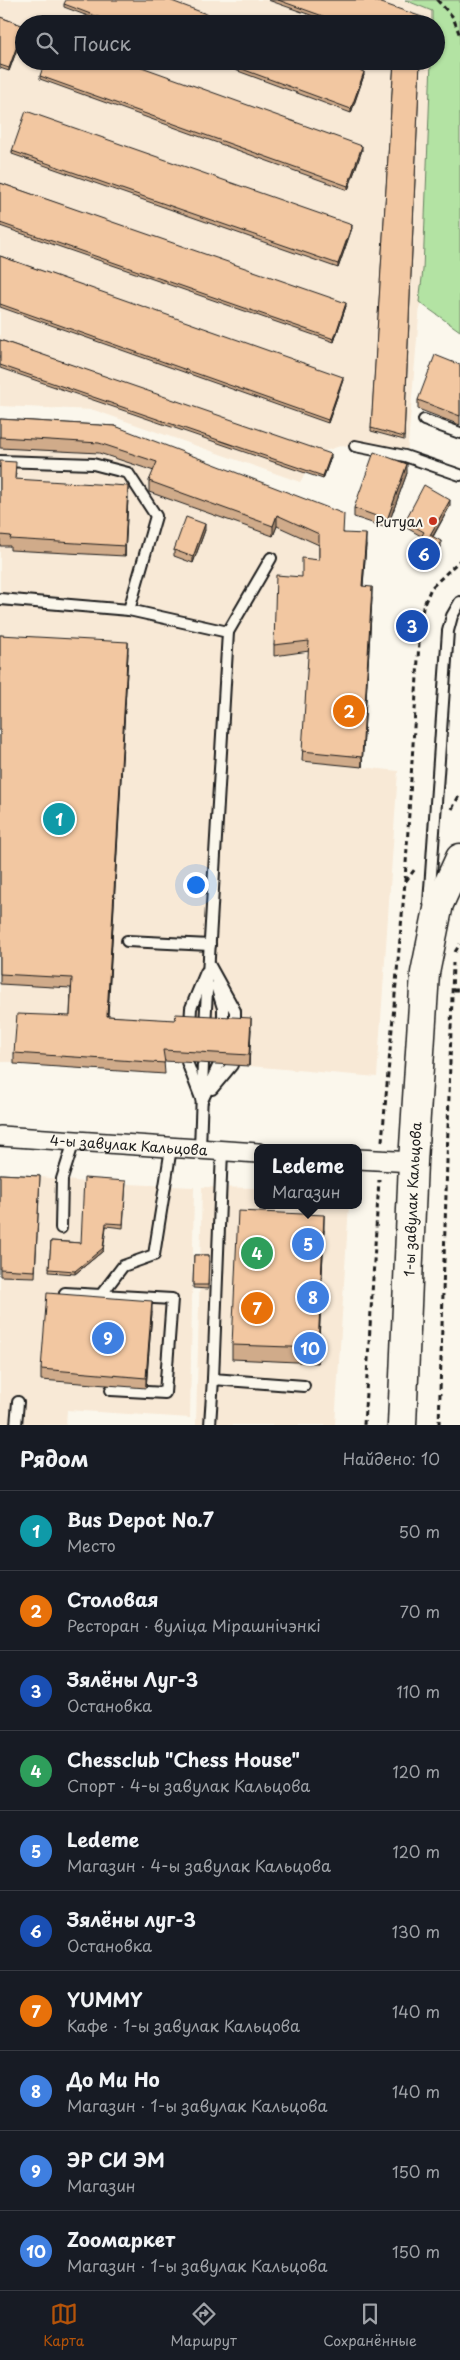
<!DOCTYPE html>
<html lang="ru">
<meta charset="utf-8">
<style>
body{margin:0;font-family:"Playpen Sans",sans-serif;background:#242831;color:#f1f3f6}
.you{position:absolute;left:195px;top:884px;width:18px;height:18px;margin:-12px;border:4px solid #fff;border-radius:50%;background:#1a73e8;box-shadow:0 0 0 8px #1a73e833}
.badge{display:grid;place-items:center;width:32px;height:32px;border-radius:50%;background:#b45309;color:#fff;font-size:16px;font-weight:700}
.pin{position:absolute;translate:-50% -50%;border:2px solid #fff;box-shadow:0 1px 5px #0006}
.popup{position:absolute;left:254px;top:1144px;width:108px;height:65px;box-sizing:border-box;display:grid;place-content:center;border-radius:10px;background:#171b24;filter:drop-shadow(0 1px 4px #0005);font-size:16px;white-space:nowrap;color:#9ea1a6}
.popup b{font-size:19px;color:#f1f3f6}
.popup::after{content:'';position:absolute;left:50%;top:100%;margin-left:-10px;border:10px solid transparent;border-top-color:#171b24}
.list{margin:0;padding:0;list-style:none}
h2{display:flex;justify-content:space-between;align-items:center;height:65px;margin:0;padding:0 20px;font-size:21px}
h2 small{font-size:16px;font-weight:400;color:#9ea1a6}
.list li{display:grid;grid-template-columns:32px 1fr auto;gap:15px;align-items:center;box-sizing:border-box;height:80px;padding:0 20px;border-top:1px solid #363941}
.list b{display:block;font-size:19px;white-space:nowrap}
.list p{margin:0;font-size:16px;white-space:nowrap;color:#9ea1a6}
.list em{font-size:16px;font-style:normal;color:#9ea1a6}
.icon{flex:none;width:28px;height:28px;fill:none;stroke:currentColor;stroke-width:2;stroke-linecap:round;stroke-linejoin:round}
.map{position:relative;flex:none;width:460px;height:1425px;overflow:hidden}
.search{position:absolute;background:#171b24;box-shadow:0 1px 4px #0004;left:15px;right:15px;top:15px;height:55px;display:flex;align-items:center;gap:12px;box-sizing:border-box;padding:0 18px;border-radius:28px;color:#9ea1a6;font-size:19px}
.sheet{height:865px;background:#171b24}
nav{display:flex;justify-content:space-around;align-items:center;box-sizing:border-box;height:70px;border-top:1px solid #363941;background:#171b24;font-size:14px;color:#9ea1a6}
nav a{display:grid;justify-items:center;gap:2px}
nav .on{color:#b45309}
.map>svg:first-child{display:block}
.built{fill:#f8e9d6}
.green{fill:#b3e3a3;stroke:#688060}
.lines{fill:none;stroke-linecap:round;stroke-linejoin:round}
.service-casing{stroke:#1c1c1c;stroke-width:14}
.minor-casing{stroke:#1c1c1c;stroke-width:22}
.secondary-casing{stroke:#1c1c1c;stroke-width:31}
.path{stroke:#1c1c1c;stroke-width:3;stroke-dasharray:5 4;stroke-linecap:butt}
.service{stroke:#fbf7ec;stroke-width:10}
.minor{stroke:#fbf7ec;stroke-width:19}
.secondary{stroke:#fbf7ec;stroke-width:28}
.wall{fill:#d0ab8a;stroke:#1c1c1c}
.shaded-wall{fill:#a98b71;stroke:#1c1c1c}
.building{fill:#f2c7a1;stroke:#1c1c1c}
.poi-dot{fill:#c8321e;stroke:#fbf7ec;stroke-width:2}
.labels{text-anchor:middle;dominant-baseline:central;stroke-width:4;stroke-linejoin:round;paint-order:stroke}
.poi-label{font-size:14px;fill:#1c1c1c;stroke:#fbf7ec;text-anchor:end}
.street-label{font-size:14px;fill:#1c1c1c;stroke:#fbf7ec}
</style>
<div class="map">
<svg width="460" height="1425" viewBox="0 0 460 1425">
<rect width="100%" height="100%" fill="#fbf7ec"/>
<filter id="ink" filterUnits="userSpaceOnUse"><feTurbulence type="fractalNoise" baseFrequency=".02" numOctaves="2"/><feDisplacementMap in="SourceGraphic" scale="10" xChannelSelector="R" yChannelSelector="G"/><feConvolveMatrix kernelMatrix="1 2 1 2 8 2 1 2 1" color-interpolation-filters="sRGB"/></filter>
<g filter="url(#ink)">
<g class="built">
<path d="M0,0H403L433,11L432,24H24V61H431L423,270L406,466L343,445L319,453L300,482L94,410L0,406Z"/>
<path d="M0,429L115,437L344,525V544L366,545L362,596L372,598L362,767L398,771L377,1077L249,1066L163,1061L0,1062Z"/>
<path d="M41,1177L84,1182L194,1187L190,1418L67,1410L66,1425H0V1180L39,1182Z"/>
<path d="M202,1187L258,1188V1205H349L335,1425H196Z"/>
</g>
<path class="green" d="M405,0H460V331L419,302L423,270L431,61H436V24H432V11Z"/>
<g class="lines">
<defs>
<g id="service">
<path d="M424,420L460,433"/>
<path d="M355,446L405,456L460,475"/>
<path d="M0,461L93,464L128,473L156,516L129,610"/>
<path d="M0,599L129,610L228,632L205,1026"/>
<path d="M228,632L271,558"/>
<path d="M429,903L448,631L452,616L460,602"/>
<path d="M127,941L210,945"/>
<path d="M209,964L235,1011V1028"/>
<path d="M216,986L223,1008V1027"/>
<path d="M190,1025L191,1008L206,972"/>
<path d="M187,1062L202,1101L219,1064"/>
<path d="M212,1089L232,1065"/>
<path d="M200,1149L203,1063"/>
<path d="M222,1151L213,1379L304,1386"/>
<path d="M61,1228L62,1179L74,1141"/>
<path d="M65,1293L101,1295"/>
<path d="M111,1390L165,1393L172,1299L101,1295L123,1266L154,1255L171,1148"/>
<path d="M16,1425L18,1402"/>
<path d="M210,1425L213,1379"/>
</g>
<g id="minor">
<path id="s1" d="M0,1136L258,1153"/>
<path d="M358,1159L413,1162"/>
</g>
<g id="secondary">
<path id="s2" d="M402,1425L413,1162L425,973L439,904L460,858"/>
</g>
</defs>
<use href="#service" class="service-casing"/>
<use href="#minor" class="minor-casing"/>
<use href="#secondary" class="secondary-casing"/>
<g class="path">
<path d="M437,0L453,17L460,36"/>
<path d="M452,809L460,794"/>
<path d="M405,881L419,642L423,607L431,588L460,560"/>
<path d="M455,952L460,944"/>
<path d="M453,990H460"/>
<path d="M382,1141L405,882L415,869"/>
<path d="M364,1425L379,1180"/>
<path d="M439,1425L453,963"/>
</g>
<use href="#service" class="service"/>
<use href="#minor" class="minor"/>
<use href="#secondary" class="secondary"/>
</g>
<g class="wall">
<path d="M268,0H373L422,24H336Z"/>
<path d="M64,4L233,24H109L64,7Z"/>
<path d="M0,17L24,26V30L9,71L0,68Z"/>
<path d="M211,61H336L364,75L351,113Z"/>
<path d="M394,61H420L404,440L371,431Z"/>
<path d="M40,76L362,150L348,190L40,79Z"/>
<path d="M12,151L352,228L338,268L12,154Z"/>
<path d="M0,183L346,306L334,342L0,226Z"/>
<path d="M0,256L343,380L328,423L0,307Z"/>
<path d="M0,340L331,457L323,479L0,368Z"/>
<path d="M460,365V425L418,409V400Z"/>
<path d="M0,419L115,426L344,533L366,545L363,586L372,598L362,767L302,761L309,651L274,656V645L302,577L319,560V545L277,526L273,536L149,492V481L154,471L99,453L0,448Z"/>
<path d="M0,461L16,473L15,479L128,497L125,556L10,550V546H0Z"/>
<path d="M407,473L387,528L354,517V508Z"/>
<path d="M450,506L433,537L441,547L428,569L411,560V554L421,536L405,527V521Z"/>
<path d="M205,530L193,563L174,556V550Z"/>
<path d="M0,635L128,653L108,1016L251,1029L249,1066L164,1061L165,1074L14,1064V1053L70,1016L71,988L0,984Z"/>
<path d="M0,1174L40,1176L35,1277L0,1276Z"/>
<path d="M126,1181L123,1228L106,1226L103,1251L75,1274L49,1272L51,1241L81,1243Z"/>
<path d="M324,1230L318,1363L232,1359V1345Z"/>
<path d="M194,1255H209L208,1289L193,1288Z"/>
<path d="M152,1312L146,1388L41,1380V1369Z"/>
</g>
<g class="shaded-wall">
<path d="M24,26V30L9,71V68Z"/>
<path d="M364,72V75L351,113V109Z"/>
<path d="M362,146V150L348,190V186Z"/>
<path d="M352,225V228L338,268V264Z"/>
<path d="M346,303V306L334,342V339Z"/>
<path d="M343,377V380L328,423V420Z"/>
<path d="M331,454V457L323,479V476Z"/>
<path d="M407,464V473L387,528V520Z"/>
<path d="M128,486V497L125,556V546Z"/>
<path d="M450,500V506L430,541V535Z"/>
<path d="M277,515V526L273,536V526Z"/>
<path d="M205,524V530L193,563V557Z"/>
<path d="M366,534V545L362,597V586Z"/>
<path d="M441,541V547L428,569V563Z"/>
<path d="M372,587V598L362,767V757Z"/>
<path d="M128,642V653L107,1027V1016Z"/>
<path d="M251,1018V1029L249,1066V1055Z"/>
<path d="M324,1215V1230L318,1363V1348Z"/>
<path d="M106,1226L103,1251L75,1274V1271Z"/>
<path d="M152,1301V1312L146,1388V1378Z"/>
</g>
<g class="building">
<path d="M66,0H169L233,24H117L64,4Z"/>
<path d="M278,0H373L422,17V24H345Z"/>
<path d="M0,17L24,26L9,68L0,65Z"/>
<path d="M45,61H125L362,146L348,186L40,76Z"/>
<path d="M220,61H336L364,72L351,109Z"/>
<path d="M394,61H420L404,437L371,428Z"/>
<path d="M26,111L352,225L338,264L12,151Z"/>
<path d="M0,183L346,303L334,339L0,223Z"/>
<path d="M0,256L343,377L328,420L0,304Z"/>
<path d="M0,340L331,454L323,476L0,365Z"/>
<path d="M435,355L460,365V416L418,400Z"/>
<path d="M0,419L115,426L344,514L343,533L366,534L362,586L372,587L362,757L302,751L309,641L274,645L276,575L302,577V558L319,560V534L277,515L273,526L149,481L157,462L99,443L0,437Z"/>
<path d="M374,452L407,464L387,520L354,508Z"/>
<path d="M0,461L16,462L15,479L128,486L125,546L10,539L11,536L0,535Z"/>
<path d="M424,485L450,500L430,535L441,541L428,563L411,554L424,532L405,521Z"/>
<path d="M186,517L205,524L193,557L174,550Z"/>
<path d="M0,635L128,642L107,1016L175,1020L176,1014L251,1018L249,1055L163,1050L165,1063L14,1053L17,1014L70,1016L72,978L0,974Z"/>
<path d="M0,1174L40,1176L35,1271L0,1269Z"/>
<path d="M84,1178L126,1181L123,1224L106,1223L103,1248L75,1271L49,1269L51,1241L81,1243Z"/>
<path d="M238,1211L324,1215L318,1348L232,1345Z"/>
<path d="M194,1255H209L208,1285H193Z"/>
<path d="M47,1293L152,1301L146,1378L41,1369Z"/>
</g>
</g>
<circle class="poi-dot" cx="433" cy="521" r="5"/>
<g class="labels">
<g class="poi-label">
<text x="423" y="521">Ритуал</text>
</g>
<g class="street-label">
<text stroke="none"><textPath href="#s1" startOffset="129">4-ы завулак Кальцова</textPath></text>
<text stroke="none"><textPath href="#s2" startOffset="226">1-ы завулак Кальцова</textPath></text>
</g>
</g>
</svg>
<div class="you"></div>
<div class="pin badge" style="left:59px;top:819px;background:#0f9aa8">1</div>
<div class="pin badge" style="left:349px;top:711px;background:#e8710a">2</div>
<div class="pin badge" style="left:412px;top:626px;background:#1a4fb4">3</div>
<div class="pin badge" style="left:257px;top:1253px;background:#2e9e5b">4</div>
<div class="pin badge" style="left:308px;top:1244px;background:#3f7fe0">5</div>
<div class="popup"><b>Ledeme</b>Магазин</div>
<div class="pin badge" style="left:424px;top:554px;background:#1a4fb4">6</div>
<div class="pin badge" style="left:257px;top:1308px;background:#e8710a">7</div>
<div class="pin badge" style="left:313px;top:1297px;background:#3f7fe0">8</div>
<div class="pin badge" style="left:108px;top:1338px;background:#3f7fe0">9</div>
<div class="pin badge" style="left:310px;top:1348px;background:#3f7fe0">10</div>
<div class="search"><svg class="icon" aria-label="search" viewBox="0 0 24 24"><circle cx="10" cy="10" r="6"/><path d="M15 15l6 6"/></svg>Поиск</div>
</div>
<section class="sheet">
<h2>Рядом<small>Найдено: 10</small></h2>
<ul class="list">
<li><span class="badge" style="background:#0f9aa8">1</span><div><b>Bus Depot No.7</b><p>Место</p></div><em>50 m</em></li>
<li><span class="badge" style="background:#e8710a">2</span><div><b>Столовая</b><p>Ресторан · вуліца Мірашнічэнкі</p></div><em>70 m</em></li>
<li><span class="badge" style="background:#1a4fb4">3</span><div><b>Зялёны Луг-3</b><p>Остановка</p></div><em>110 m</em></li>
<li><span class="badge" style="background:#2e9e5b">4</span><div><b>Chessclub &quot;Chess House&quot;</b><p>Спорт · 4-ы завулак Кальцова</p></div><em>120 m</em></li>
<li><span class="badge" style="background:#3f7fe0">5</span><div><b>Ledeme</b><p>Магазин · 4-ы завулак Кальцова</p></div><em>120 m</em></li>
<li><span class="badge" style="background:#1a4fb4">6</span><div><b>Зялёны луг-3</b><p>Остановка</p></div><em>130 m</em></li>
<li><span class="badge" style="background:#e8710a">7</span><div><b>YUMMY</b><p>Кафе · 1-ы завулак Кальцова</p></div><em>140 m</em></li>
<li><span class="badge" style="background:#3f7fe0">8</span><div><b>До Ми Но</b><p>Магазин · 1-ы завулак Кальцова</p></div><em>140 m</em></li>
<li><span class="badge" style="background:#3f7fe0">9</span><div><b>ЭР СИ ЭМ</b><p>Магазин</p></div><em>150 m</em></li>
<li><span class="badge" style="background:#3f7fe0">10</span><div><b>Zooмаркет</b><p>Магазин · 1-ы завулак Кальцова</p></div><em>150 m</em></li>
</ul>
</section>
<nav>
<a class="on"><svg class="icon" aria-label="map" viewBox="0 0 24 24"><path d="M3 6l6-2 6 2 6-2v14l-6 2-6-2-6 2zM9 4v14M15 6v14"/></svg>Карта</a>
<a><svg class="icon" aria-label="directions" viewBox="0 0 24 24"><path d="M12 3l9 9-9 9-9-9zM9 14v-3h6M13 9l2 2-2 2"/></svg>Маршрут</a>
<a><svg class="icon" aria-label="saved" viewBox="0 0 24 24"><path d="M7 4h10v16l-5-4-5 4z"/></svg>Сохранённые</a>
</nav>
